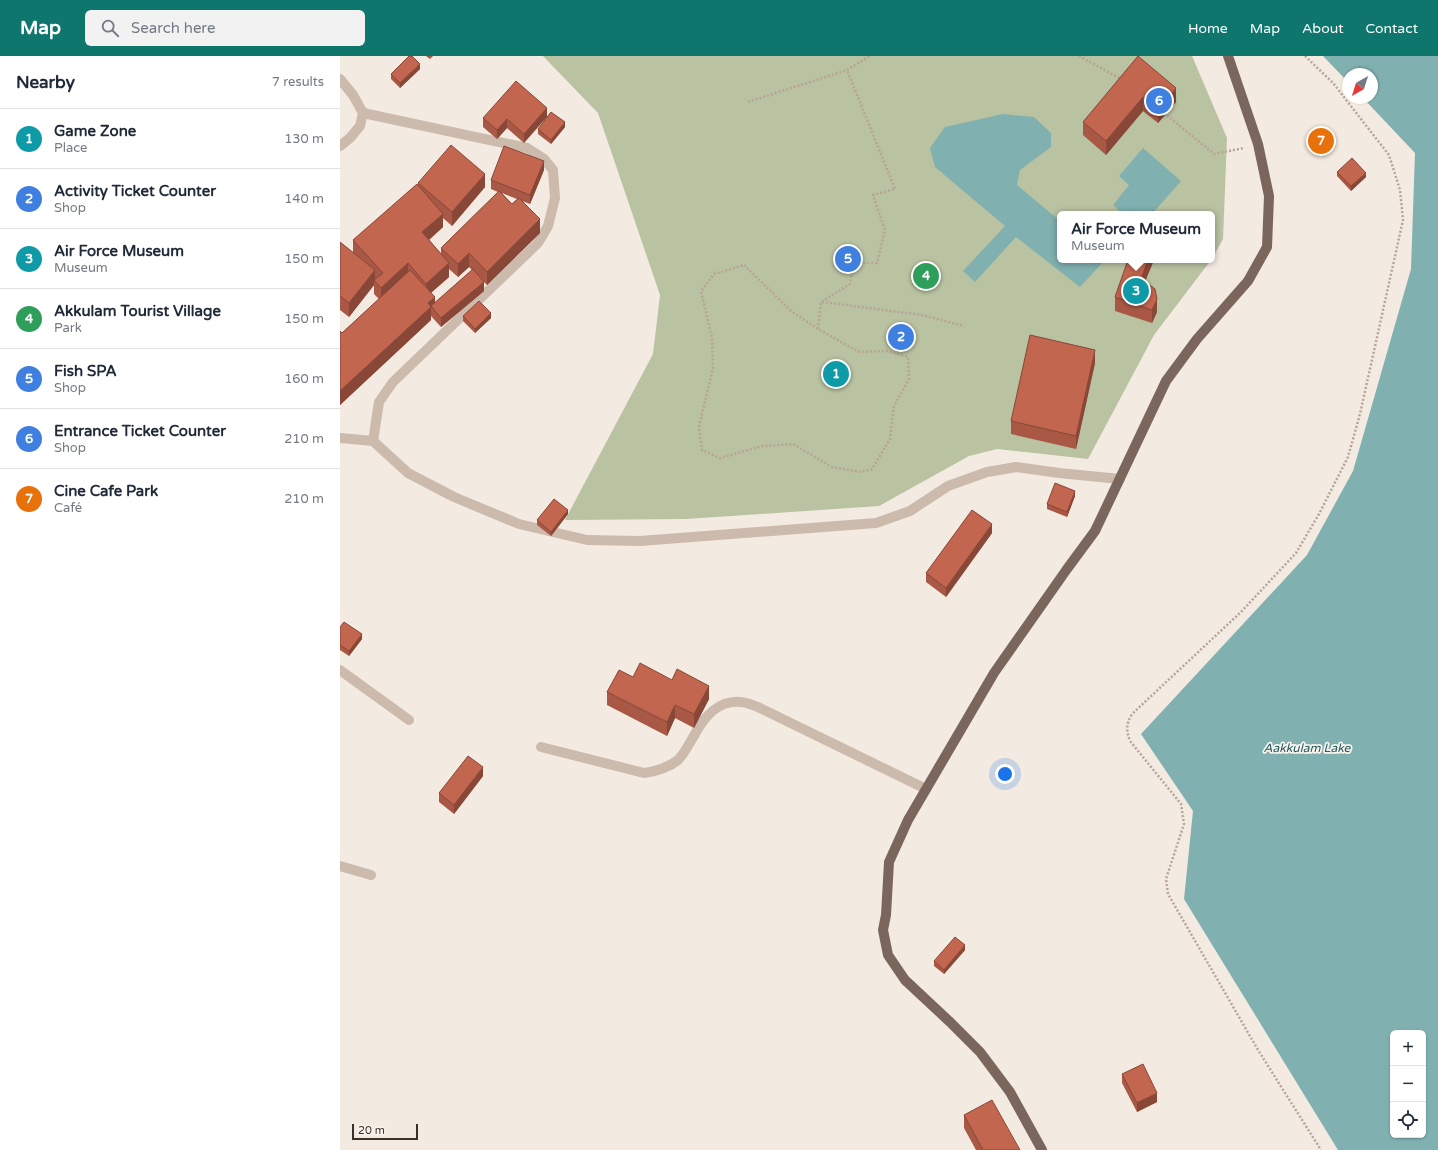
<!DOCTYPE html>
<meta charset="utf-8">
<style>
body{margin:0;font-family:"Varela Round",sans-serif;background:#f2f2f3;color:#1f2937}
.controls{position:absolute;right:12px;bottom:12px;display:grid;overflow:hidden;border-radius:6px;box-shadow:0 1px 3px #0004}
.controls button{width:36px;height:36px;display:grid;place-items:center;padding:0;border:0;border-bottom:1px solid #e0e1e3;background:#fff;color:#1f2937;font:20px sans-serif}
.compass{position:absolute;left:1002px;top:12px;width:36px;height:36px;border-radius:50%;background:#fff;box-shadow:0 1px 3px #0004;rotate:219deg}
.scale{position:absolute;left:12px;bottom:10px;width:66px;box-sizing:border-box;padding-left:4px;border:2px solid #3a2f2b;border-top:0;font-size:11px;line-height:14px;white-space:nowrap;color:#3a2f2b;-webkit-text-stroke:3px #faf4ee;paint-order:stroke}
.you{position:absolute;left:665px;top:718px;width:14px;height:14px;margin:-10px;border:3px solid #fff;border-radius:50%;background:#1a73e8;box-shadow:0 0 0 6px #1a73e833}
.badge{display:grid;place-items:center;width:26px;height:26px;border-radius:50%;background:#0f766e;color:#fff;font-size:13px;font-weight:700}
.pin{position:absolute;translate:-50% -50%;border:2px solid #fff;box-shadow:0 1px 4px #0006}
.popup{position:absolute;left:717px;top:155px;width:158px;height:52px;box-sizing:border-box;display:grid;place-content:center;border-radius:6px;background:#fff;filter:drop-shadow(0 1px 3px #0005);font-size:13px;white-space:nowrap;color:#747a83}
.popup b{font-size:15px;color:#1f2937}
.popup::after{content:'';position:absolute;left:50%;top:100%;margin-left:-8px;border:8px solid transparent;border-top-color:#fff}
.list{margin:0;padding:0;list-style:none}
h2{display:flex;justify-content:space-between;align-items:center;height:52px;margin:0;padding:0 16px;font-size:17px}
h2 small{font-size:13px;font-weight:400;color:#747a83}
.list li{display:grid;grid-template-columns:26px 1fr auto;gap:12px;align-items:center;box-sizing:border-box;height:60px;padding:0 16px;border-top:1px solid #e0e1e3}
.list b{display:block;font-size:15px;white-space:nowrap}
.list p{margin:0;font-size:13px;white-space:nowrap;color:#747a83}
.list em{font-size:13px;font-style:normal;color:#747a83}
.icon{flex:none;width:22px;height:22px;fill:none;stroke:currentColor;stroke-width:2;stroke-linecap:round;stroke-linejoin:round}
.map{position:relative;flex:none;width:1098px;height:1094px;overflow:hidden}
header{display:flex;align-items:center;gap:24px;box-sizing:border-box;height:56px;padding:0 20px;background:#0f766e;color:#fff}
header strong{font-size:19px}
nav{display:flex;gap:22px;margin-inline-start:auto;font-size:14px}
.search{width:280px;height:36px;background:#f2f2f3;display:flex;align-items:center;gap:10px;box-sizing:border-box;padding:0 14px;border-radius:6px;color:#747a83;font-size:15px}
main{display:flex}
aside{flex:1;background:#fff}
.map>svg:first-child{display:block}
.green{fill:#b9c2a1}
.water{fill:#81b0b0;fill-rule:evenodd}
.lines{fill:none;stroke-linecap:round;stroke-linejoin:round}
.path{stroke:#b7a497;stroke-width:2.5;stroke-dasharray:2 2;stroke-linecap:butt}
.minor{stroke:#ccbaad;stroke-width:10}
.major{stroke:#7b665d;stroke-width:10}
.wall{fill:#a85844;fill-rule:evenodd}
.shaded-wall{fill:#884737}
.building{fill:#c3664f;stroke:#884737}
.labels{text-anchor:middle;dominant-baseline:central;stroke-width:3.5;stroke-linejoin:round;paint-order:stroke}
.water-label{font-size:12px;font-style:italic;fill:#215a5b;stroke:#faf4ee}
</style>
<header>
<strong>Map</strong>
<div class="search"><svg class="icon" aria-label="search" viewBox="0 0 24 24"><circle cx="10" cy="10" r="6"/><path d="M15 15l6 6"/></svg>Search here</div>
<nav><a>Home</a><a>Map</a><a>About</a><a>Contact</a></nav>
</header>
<main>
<aside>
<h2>Nearby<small>7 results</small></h2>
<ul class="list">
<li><span class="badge" style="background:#0f9aa8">1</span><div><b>Game Zone</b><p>Place</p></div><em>130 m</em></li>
<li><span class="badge" style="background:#3f7fe0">2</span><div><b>Activity Ticket Counter</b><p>Shop</p></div><em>140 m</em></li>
<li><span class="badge" style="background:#0f9aa8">3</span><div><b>Air Force Museum</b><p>Museum</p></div><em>150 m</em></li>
<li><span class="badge" style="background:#2e9e5b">4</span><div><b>Akkulam Tourist Village</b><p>Park</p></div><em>150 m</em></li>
<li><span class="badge" style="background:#3f7fe0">5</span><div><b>Fish SPA</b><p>Shop</p></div><em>160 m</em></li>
<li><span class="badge" style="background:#3f7fe0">6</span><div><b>Entrance Ticket Counter</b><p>Shop</p></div><em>210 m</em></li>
<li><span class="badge" style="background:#e8710a">7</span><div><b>Cine Cafe Park</b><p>Café</p></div><em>210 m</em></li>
</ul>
</aside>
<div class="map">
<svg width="1098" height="1094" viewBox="0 0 1098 1094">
<rect width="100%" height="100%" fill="#f3eae1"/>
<path class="green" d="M203,0H852L887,82L883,183L872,203V158H720V204H871L814,279L748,403L657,393L629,400L539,450L346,463L225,464L313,298L320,239L258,57Z"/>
<g class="water">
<path d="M983,0H1098V1094H998L844,843L853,755L801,678L967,499L1013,415L1071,213L1075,97L1023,42H1032V18H1008V26ZM1053,977H1083V1079H1053Z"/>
<path d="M663,58L694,61L711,77V91L680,114L677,129L720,165V204H765L740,231L676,181L635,226L623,215L665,170L595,111L590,92L605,71Z"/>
<path d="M803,92L841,125L812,158H783L773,149L789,129L779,120Z"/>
</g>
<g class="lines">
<g class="path">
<path d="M739,0L781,23"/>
<path d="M965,0L993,27L1049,99L1060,134L1063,164L1020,358L1008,401L979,458L956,497L901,556L792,658C786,668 786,674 790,685L841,748L844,768L826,823L828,838L918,994L981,1094"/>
<path d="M408,46L507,14L530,0"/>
<path d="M824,57L874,98L904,92"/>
<path d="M404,209L451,255L478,273L519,296L547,295L568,301L569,323L554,350L550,383L532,413L521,416L492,411L453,388L422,390L380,402L362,394L359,371L373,312L372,282L361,235L374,218Z"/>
<path d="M482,246L582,259L624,270"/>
<path d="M478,273L481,246L510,228L514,207H537L545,174L533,139L555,133L507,14"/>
</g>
<g class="minor">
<path d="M0,23L13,39L23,57L20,70L10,82L0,90"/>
<path d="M23,57L187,92L204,103L213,114L215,142L208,170L198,187L53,326L39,346L33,385"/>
<path d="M0,382L33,385L68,417L114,441L179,468L247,484L300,485L536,467L570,455L608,430L647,416L676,411L719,417L780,423"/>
<path d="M0,614L69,664"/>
<path d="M201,691L304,717C317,715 328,712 338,704C345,697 350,686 355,678C364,661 379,644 400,646C406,646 412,649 418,651L586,733"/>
<path d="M0,810L31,819"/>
</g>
<path class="major" d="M702,1094L670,1036L640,996L610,966L565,924L548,899L543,874L546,859L549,806L568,764L654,617L727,513L755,475L826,325L857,283L908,225L927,191L929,140L918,88L888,0"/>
</g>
<g class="wall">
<path d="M86,0H93L90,3Z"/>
<path d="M798,0L836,46L818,67L803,55L766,99L743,79V66Z"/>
<path d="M80,13L60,32L51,23V18Z"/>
<path d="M207,52L184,87L167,72L157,83L143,71V62Z"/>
<path d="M225,71L211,88L198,78V73Z"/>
<path d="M204,114L190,148L182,145L200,177L147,229L144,226V235L101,271L91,260V264L0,349V275L2,277L39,243L34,238V229L9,261L0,254V186L13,197V184L78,130V127L145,131L112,170L103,162V171L89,184L101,198V192L158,136L151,133V124ZM162,137L177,143L172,148ZM129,211L132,214L95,247L91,237L109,221V213L118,221Z"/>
<path d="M997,116L1026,121L1011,135L997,120Z"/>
<path d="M788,204H814L805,225L817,256L812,267L775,255V241Z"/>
<path d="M123,260L151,262L135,277L123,265Z"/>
<path d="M755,307L736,393L671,378V365Z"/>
<path d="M735,440L727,461L707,453V448Z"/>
<path d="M228,458L211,480L197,469V464Z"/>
<path d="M652,477L606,541L586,526V517Z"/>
<path d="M0,558V571L22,583L9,600L0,594Z"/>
<path d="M293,621L369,643L354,672L335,662L327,680L267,649V636Z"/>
<path d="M143,720L114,758L99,746V737Z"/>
<path d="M625,894L604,918L594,910V905Z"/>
<path d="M782,1018L817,1046L797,1056L782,1027Z"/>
<path d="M624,1059L680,1094H636L624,1072Z"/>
</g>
<g class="shaded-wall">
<path d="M80,8V13L60,32V27Z"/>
<path d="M836,32V46L818,67V54Z"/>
<path d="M803,41V55L766,99V85Z"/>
<path d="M207,52V61L184,87V78Z"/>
<path d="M167,63V72L157,83V74Z"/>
<path d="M225,66V71L211,88V84Z"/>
<path d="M204,105V114L190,148V139Z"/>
<path d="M1026,117V121L1011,135V130Z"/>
<path d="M145,118V131L112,170V156Z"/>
<path d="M103,158V171L82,190V176Z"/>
<path d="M200,163V177L147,229V216Z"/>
<path d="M129,197V211L118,221V208Z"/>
<path d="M808,204H814L802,233V220Z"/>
<path d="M68,207V221L41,245V232Z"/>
<path d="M109,207V221L86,241V228Z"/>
<path d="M35,214V226L34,224V229L9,261V247Z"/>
<path d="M144,226V235L101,271V262Z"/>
<path d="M95,241V254L91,250V264L0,349V335L88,247Z"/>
<path d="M817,243V256L812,267V254Z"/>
<path d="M151,257V262L135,277V273Z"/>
<path d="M755,294V307L736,393V380Z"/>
<path d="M735,435V440L727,461V456Z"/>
<path d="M228,454V458L211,480V476Z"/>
<path d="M652,468V477L606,541V532Z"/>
<path d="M22,578V583L9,600V595Z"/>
<path d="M369,630V643L354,672V658Z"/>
<path d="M335,649V662L327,680V666Z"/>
<path d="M143,711V720L114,758V749Z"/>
<path d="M625,889V894L604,918V914Z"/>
<path d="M817,1037V1046L797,1056V1047Z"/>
</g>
<g class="building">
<path d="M69,0H72L80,8L60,27L51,18Z"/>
<path d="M798,0L836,32L818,54L803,41L766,85L743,66Z"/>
<path d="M176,25L207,52L184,78L167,63L157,74L143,62Z"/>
<path d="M211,56L225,66L211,84L198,73Z"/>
<path d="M111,89L145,118L112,156L78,127Z"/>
<path d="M164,90L204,105L190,139L151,124Z"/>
<path d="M1012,102L1026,117L1011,130L997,116Z"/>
<path d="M77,128L103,158L82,176L109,207L86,228L68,207L41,232L34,224L43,217L13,184Z"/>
<path d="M159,135L172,148L179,142L200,163L147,216L129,197L118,208L101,192Z"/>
<path d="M812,155L816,156L817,158H808Z"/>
<path d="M0,186L35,214L9,247L0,240Z"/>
<path d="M788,204H808L802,220L804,225L815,233L817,243L812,254L775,241Z"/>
<path d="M133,213L144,226L101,262L91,250Z"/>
<path d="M70,214L95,241L88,247L91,251L0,335V275L2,277Z"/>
<path d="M139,245L151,257L135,273L123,260Z"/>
<path d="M690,279L755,294L736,380L671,365Z"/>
<path d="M715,427L735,435L727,456L707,448Z"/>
<path d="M214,443L228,454L211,476L197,464Z"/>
<path d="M632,454L652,468L606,532L586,517Z"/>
<path d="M4,566L22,578L9,595L0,589V571Z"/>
<path d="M300,607L332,624L337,613L369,630L354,658L335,649L327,666L267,636L279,614L293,621Z"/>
<path d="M128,700L143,711L114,749L99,737Z"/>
<path d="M615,881L625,889L604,914L594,905Z"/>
<path d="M803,1008L817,1037L797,1047L782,1018Z"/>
<path d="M652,1044L680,1094H643L624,1059Z"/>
</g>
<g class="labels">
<g class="water-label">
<text x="967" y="692">Aakkulam Lake</text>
</g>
</g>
</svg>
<div class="controls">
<button>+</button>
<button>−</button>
<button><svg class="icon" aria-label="locate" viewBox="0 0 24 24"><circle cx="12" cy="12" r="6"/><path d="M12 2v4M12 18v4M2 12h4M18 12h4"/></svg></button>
</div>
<svg class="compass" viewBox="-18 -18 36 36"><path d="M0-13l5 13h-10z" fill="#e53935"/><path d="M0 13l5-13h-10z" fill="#747a83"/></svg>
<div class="scale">20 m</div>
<div class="you"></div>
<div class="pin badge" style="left:496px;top:318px;background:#0f9aa8">1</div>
<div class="pin badge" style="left:561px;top:281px;background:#3f7fe0">2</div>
<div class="pin badge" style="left:796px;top:235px;background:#0f9aa8">3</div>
<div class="popup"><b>Air Force Museum</b>Museum</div>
<div class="pin badge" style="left:586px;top:220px;background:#2e9e5b">4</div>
<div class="pin badge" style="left:508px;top:203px;background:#3f7fe0">5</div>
<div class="pin badge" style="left:819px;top:45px;background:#3f7fe0">6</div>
<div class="pin badge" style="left:981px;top:85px;background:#e8710a">7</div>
</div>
</main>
